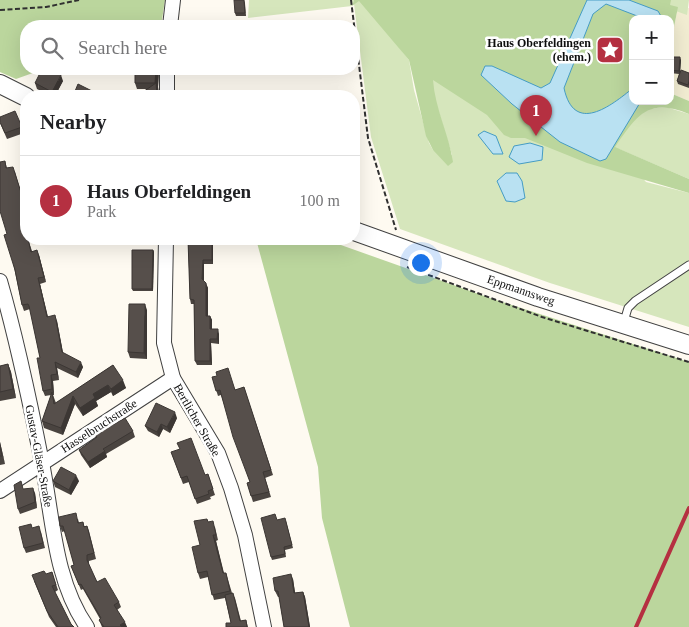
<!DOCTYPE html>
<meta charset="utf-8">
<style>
body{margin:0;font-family:Georgia,serif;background:#f6f6f6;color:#202124}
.controls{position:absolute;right:15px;top:15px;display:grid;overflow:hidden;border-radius:10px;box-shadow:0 5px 20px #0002}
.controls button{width:45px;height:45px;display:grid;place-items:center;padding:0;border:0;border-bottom:1px solid #e0e0e0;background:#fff;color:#202124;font:25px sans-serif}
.you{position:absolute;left:420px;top:262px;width:18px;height:18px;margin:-12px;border:4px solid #fff;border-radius:50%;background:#1a73e8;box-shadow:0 0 0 8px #1a73e833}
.badge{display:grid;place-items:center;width:32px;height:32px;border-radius:50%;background:#b53041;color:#fff;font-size:16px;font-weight:700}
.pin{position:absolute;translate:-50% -41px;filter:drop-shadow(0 1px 2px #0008)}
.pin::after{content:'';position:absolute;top:26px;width:18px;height:15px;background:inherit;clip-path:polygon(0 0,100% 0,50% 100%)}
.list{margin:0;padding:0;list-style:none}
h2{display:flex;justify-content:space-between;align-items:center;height:65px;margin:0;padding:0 20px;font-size:21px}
h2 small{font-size:16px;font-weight:400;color:#757577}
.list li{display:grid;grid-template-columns:32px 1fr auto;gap:15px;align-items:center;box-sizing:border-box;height:90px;padding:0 20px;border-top:1px solid #e0e0e0}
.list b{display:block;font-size:19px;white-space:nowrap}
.list p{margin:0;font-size:16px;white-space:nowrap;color:#757577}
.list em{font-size:16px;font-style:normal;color:#757577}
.icon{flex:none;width:28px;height:28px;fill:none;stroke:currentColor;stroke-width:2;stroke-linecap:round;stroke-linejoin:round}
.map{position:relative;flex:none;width:689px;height:627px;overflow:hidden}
.search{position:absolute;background:#fff;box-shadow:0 5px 20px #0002;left:20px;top:20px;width:340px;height:55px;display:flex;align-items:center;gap:12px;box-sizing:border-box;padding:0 18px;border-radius:20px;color:#757577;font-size:19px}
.panel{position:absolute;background:#fff;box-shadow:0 5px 20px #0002;left:20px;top:90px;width:340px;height:155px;border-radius:20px}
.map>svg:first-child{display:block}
.farmland{fill:#f2edd2}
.green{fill:#d6e6bc;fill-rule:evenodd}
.forest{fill:#bbd69d}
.water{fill:#b9e1f2;stroke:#459cc4}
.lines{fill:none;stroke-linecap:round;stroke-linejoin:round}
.service-casing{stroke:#414141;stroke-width:9}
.minor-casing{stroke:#414141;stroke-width:16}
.tertiary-casing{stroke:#414141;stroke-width:20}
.path{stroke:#303030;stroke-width:2;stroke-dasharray:5 2.5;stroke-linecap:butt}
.service{stroke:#fff;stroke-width:7}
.minor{stroke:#fff;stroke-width:14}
.tertiary{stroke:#fff;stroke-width:18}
.rail{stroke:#b53041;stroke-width:4}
.wall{fill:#4a4440}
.shaded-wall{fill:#3c3734}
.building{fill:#564f4b;stroke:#3c3734}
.labels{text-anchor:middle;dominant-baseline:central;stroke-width:5;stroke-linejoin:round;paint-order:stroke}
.poi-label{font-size:12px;font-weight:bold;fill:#0e0e0e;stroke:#fff;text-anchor:end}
.street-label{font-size:12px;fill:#0e0e0e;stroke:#fff}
</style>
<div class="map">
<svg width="689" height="627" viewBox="0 0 689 627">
<rect width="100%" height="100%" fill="#fefaf1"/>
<path class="farmland" d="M678,7L689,8V101L670,93V47Z"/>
<g class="green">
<path d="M249,0H354L352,6L248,18Z"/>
<path d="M359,0H689L687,15L673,10L633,19V101L648,109L666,107L689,114V179L619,149L646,182L689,193V327L550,283L400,229L371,137L354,4ZM383,27L429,80L452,155L433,150L429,143L414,90L409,60Z"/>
</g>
<g class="forest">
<path d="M0,0H165L161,26H26V69H44L16,79L0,72Z"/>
<path d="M354,0H671L670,5L678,7L670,47V19H633V101H670V93L689,101V114C648,97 637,115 615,147L689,179V193L587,163L525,138H511L504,135L487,115L433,80C435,109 449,134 453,162L448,166L433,150L426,136L409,60L359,1L352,6Z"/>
<path d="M256,239H324L493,299L689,362V627H350L322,518L318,467Z"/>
</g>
<g class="water">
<path d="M587,0H629L658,11L662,18L645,19L606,4L593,14L564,88C574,135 611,106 633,88V101H641L606,159L600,161L560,142L512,104L481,75L485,66H492L541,88L550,83Z"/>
<path d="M484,131L496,136L503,154H493L478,135Z"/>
<path d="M530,143L543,147L542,160L519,164L509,157L514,146Z"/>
<path d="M506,173H517L522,181L525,198L515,202L506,201L497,181Z"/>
</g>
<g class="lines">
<defs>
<path id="service" d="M623,325L628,308L635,301L689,265"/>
<g id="minor">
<path d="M170,26L173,0"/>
<path d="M167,96V69"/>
<path d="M166,239L164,343L173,378L218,453L231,488L245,535L264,627"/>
<path d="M0,281C17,340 30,402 42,463C53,517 54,580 87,627"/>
<path d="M0,491L173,378"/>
</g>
<g id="tertiary">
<path d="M0,84L26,97"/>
<path d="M354,231L538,297L689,345"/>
</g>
</defs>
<use href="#service" class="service-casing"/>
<use href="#minor" class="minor-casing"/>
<use href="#tertiary" class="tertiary-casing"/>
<g class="path">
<path d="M351,0L368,138L396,230"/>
<path d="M0,10L46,7L79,0"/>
<path d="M332,239L346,244"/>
<path d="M407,267L542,317L689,362"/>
</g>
<use href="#service" class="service"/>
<use href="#minor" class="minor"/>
<use href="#tertiary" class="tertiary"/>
<path class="rail" d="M636,627L689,508"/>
</g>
<g class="wall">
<path d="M244,0L245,3L246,16H236L235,13Z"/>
<path d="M670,57L681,60L680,71L689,73V88L678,84L677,81L679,74L670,73Z"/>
<path d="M78,69H90L79,71Z"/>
<path d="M159,69L158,87L159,96H137L147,89H137L135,83Z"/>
<path d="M63,81L55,96H51L37,89L35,83Z"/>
<path d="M0,123L22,127L24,133L7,139Z"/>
<path d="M5,161L7,168L15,172L26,210V239H28L32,251L39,255L46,282L40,284L48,317L57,321L63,353L83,367L78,378L57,368L59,380L53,381L54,395H53L56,403L113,365L126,388L113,396L111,392L96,401L98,406L83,416L75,404L63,435L44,428L42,421L51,395L45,396L43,391L40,358L30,309L24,311L22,305L7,234Z"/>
<path d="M188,239H213V264H204V281L208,288V316H210L212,320V329L219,334V344L211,343L212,365H197L195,361L194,304H191L190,299Z"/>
<path d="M153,250L154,252L153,291H133L132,289Z"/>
<path d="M147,310V359L130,358L128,352Z"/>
<path d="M8,364L11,372L16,398L0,401V366Z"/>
<path d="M212,377L236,390L244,387L273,475L265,478L271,497L253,502L247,483L250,482L221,395L218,396Z"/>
<path d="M177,418L170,433L163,429L159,437L148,431L145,426Z"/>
<path d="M133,431L135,437L106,454L107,457L90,468L81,455L79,450L96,438L95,435Z"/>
<path d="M0,442L5,464L0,465Z"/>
<path d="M171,452L205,475L208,474L215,495L210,497L211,499L197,504L189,482L183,484Z"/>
<path d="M53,481H79L71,495L55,487Z"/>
<path d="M35,493L37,508L20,514L18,509Z"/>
<path d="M78,519L79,523L83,522L84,526H87L89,531L96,559L89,561V565L97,582L119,602L121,607L117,610L127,627H102L99,620L100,619L83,589L81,590L71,566L74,565L65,531L62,532L60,526Z"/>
<path d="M277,520L286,521L293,548L285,550L286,557L272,560L271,557Z"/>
<path d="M208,522L215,527L218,540L216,541L224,573H226L232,593L235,598L241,621L246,620L248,627H226L231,623L225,598L214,600L208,577L200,579L198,573L200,545Z"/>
<path d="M33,528L41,532L45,548L26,553L24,548Z"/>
<path d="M52,572L58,590L55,592L71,624L74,627H56L49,617L34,581Z"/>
<path d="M293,579L295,593L303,592L305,597L310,627H284L279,597H278L275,591Z"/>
</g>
<g class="shaded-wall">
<path d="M680,57L681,60L680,74L679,71Z"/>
<path d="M156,69H159L158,87L159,96H157L155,83Z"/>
<path d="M61,75L63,81L55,96H54L52,92Z"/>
<path d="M212,239H213V264L212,260Z"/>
<path d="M37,250L39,255L46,282L44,277Z"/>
<path d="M153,250L154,252L153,291L152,289Z"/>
<path d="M203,260L204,264V284L202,279Z"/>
<path d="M38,278L40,284L49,322L47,317Z"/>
<path d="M206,283L208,288V320L206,316Z"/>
<path d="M145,304L147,310V359L144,353Z"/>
<path d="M55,315L57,321L64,358L62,352Z"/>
<path d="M210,316L212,320V334L210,329Z"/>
<path d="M218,329L219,334V344L217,339Z"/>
<path d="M210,339L211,343L212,365L210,361Z"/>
<path d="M55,362L57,368L59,380L57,374Z"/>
<path d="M81,362L83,367L78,378L76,372Z"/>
<path d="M8,364L11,372L16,398L13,389Z"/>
<path d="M51,375L53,381L54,395L52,389Z"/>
<path d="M123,380L126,388L113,396L111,389Z"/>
<path d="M108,385L111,392L96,401L98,406L83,416L80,408L93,394Z"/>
<path d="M73,396L75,404L63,435L61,428Z"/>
<path d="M175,412L177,418L170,433L167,427Z"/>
<path d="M161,424L163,429L159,437L157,432Z"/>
<path d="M0,442L5,464L0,446Z"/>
<path d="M105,451L107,457L90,468L88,462Z"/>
<path d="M76,475L79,481L71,495L69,490Z"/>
<path d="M33,488L35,493L37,508L35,502Z"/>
<path d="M213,535L216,541L225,579L223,573Z"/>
<path d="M291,574L293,579L296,599L294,593Z"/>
<path d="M303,592L305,597L310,627H309Z"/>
<path d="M125,622L127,627H121L120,625Z"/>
</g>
<g class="building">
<path d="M234,0H244L245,13H235Z"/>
<path d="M670,57H680L679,71L670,70Z"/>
<path d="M42,69H49L61,75L52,92L35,83Z"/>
<path d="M135,69H156L155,83H135Z"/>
<path d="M681,70L689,73V81L688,85L677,81Z"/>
<path d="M156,83L157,96H137Z"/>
<path d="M78,84L102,96H73Z"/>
<path d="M180,91H209L208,96H180Z"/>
<path d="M15,111L22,127L5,133L0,122V117Z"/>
<path d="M5,161L6,168L13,167L25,205L26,212V239H28L31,252L37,250L44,277L38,278L47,317L55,315L62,352L81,362L76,372L55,362L57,374L51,375L52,389L43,391L37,358H40L29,306L28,304L22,305L15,270L4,235L7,234L0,211V162Z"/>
<path d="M188,239H212V260H203L202,279L206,283V316H210V329H218L217,339H210V361H195L194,300L190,299Z"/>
<path d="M132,250H153L152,289H132Z"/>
<path d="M129,304H145L144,353L128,352Z"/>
<path d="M8,364L13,389L0,392V366Z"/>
<path d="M113,365L123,380L111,389L108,385L93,394L95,398L80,408L73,396L61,428L42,421L52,392L54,404Z"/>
<path d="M228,368L235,390L244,387L271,470L263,472L269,492L251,496L247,483L250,482L233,437L220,390L216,391L212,377L217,376L216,372Z"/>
<path d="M156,403L175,412L167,427L161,424L157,432L145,426Z"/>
<path d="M125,418L133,431L103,449L105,451L88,462L79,450L97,437L95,435Z"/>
<path d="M191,438L205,475L208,474L213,489L208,491L209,494L195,499L187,476L181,478L171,452L180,449L177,443Z"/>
<path d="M0,446L2,456H0Z"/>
<path d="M61,467L76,475L69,490L53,481Z"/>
<path d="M21,481L23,489L33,488L35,502L18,509L14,485Z"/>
<path d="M76,513L78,523L83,522L84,527L87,526L94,553L87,555V560L97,582L105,578L119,602L114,605L125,622L120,625L122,627H104L99,620L101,618L81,584L79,585L71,566L74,565L63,526H60L59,517Z"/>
<path d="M275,514L277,520L285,518L292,545L284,547L285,554L271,557L261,518Z"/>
<path d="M207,519L208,522L213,521L216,535H213L223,573H226L230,591L212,595L207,571L198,573L192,547L200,545L194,521Z"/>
<path d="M31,524L32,528L39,526L43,543L24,548L19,527Z"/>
<path d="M44,571L46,574L52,572L56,585L52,586L71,624L74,627H58L47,611L32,575Z"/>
<path d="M291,574L294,593L303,592L309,627H284L278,591H275L273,578Z"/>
<path d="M233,593L240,621L246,620L247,627H226V623H231L225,595Z"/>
</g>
<defs>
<symbol id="sight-square" viewBox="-11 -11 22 22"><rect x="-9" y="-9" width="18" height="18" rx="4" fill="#b53041" stroke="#fff"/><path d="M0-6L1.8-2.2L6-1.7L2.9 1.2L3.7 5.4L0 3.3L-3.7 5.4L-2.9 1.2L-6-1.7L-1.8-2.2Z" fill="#fff"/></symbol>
</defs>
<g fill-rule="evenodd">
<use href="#sight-square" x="594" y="34" width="32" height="32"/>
</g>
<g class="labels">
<g class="poi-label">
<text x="591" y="43">Haus Oberfeldingen<tspan x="591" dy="14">(ehem.)</tspan></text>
</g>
<g class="street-label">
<text transform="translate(521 290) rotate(19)">Eppmannsweg</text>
<text transform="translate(197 420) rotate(60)">Bertlicher Straße</text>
<text transform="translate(99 426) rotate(-33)">Hasselbruchstraße</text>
<text transform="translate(39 456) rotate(79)">Gustav-Gläser-Straße</text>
</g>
</g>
</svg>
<div class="controls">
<button>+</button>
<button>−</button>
</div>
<div class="you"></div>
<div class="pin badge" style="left:536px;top:136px">1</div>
<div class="search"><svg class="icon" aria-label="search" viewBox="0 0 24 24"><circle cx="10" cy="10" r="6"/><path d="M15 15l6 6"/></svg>Search here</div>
<section class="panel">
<h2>Nearby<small></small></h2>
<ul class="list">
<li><span class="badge">1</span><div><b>Haus Oberfeldingen</b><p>Park</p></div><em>100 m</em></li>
</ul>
</section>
</div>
